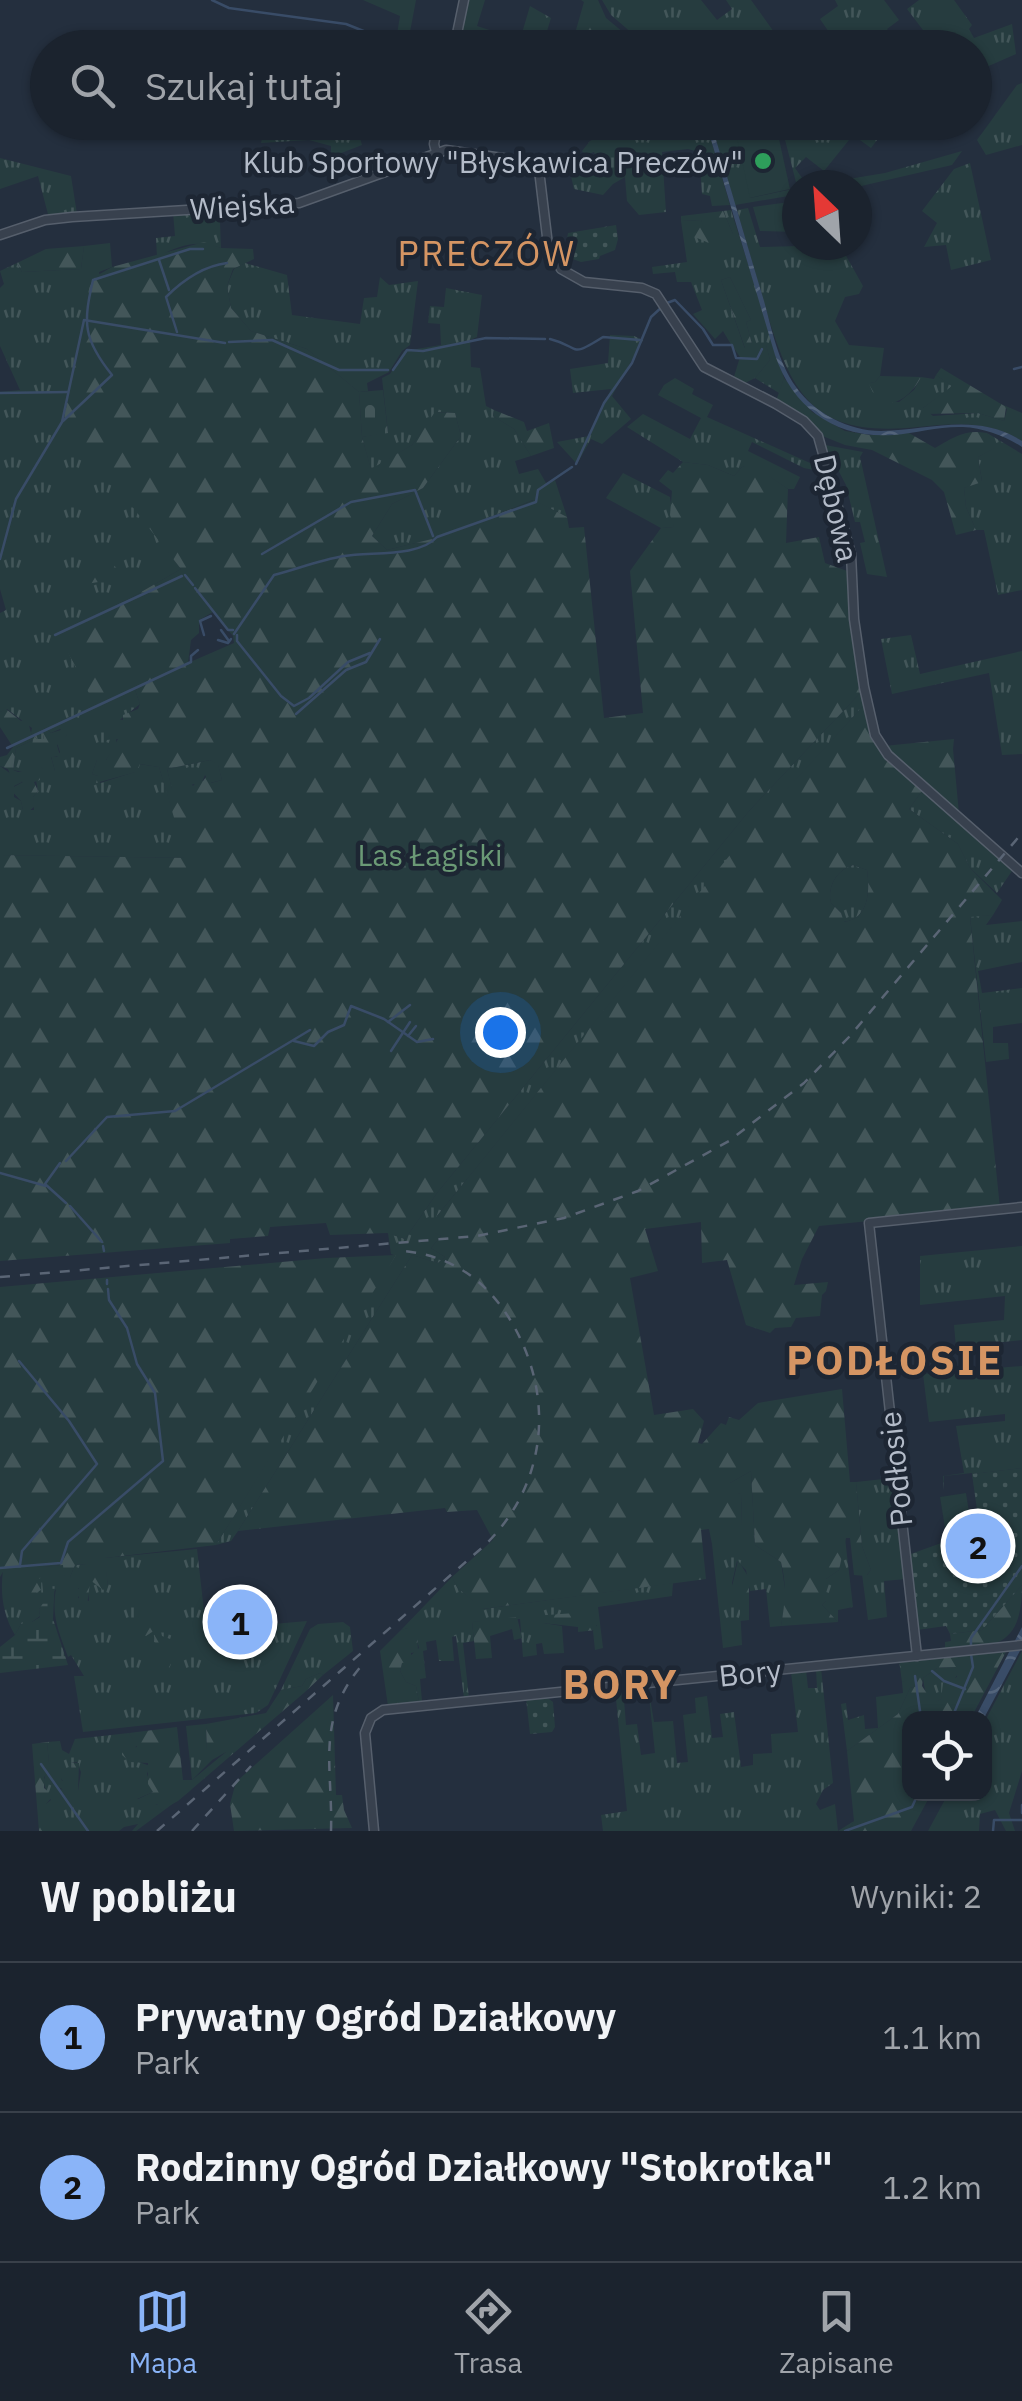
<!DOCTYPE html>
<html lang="pl">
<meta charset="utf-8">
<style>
body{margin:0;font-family:"IBM Plex Sans",sans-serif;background:#242b36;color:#f1f3f6}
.controls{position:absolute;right:30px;bottom:30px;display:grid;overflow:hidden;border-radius:20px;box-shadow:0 2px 8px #0004}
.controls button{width:90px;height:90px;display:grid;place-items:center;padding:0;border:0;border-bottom:2px solid #39404a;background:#1b232e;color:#f1f3f6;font:50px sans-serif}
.compass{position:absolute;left:782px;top:170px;width:90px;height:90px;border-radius:50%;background:#1b232e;box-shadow:0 2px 8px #0004;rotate:335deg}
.you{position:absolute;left:500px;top:1032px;width:35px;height:35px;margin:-25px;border:8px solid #fff;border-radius:50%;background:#1a73e8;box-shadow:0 0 0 15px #1a73e833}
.badge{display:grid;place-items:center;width:65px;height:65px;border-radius:50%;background:#8ab4f8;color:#111;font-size:32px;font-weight:700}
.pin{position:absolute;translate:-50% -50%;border:5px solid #fff;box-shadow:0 2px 10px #0006}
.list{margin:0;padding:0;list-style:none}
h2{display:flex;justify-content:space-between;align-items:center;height:130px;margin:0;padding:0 40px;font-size:42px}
h2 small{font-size:32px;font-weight:400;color:#a0a4aa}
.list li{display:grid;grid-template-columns:65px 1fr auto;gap:30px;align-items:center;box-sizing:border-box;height:150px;padding:0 40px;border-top:2px solid #39404a}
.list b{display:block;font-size:38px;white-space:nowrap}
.list p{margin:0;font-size:32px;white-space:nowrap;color:#a0a4aa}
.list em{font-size:32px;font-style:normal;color:#a0a4aa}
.icon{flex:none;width:55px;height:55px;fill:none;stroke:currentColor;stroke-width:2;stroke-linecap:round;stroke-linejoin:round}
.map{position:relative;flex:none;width:1022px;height:1831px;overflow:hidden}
.search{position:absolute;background:#1b232e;box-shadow:0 2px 8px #0004;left:30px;right:30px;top:30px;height:110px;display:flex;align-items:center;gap:25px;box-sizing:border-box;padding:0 35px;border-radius:55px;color:#a0a4aa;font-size:38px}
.sheet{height:430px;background:#1b232e}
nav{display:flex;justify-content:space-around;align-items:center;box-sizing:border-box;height:140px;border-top:2px solid #39404a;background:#1b232e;font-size:28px;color:#a0a4aa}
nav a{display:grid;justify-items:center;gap:5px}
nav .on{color:#8ab4f8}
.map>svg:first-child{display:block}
.grass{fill:url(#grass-tufts)}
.forest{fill:url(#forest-firs);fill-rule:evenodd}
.wetland{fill:url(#wetland-marsh)}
.cemetery{fill:url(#cemetery-stones)}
.park{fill:url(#park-dots)}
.pitch{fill:#263c3f}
.water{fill:url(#water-waves)}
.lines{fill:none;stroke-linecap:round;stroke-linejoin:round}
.stream{stroke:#394c67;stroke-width:2.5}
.tertiary-casing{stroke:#565f6c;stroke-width:11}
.tertiary{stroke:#38414e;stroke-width:8}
.rail{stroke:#5a6575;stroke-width:2.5;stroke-dasharray:10 10;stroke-linecap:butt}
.leisure-dot{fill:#2e9e5b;stroke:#1d2633;stroke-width:4}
.labels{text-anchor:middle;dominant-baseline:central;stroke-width:9;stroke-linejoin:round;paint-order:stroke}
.poi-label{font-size:30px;fill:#b4bcc9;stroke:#1d2633;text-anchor:end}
.street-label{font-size:30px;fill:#b4bcc9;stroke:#1d2633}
.park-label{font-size:30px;fill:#6b9a76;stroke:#1d2633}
.quarter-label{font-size:35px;letter-spacing:2.5px;fill:#d59563;stroke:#1d2633}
.district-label{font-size:40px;font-weight:bold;letter-spacing:2.5px;fill:#d59563;stroke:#1d2633}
</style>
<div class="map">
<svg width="1022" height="1831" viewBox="0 0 1022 1831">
<defs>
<pattern id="grass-tufts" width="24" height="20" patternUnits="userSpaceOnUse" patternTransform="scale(2.5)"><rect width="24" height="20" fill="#263c3f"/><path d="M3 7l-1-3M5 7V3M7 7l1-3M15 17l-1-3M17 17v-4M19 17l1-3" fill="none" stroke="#435659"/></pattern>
<pattern id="forest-firs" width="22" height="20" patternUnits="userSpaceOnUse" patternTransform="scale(2.5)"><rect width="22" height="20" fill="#263c3f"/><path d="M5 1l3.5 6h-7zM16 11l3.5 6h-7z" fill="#435659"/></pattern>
<pattern id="wetland-marsh" width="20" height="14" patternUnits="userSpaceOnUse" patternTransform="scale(2.5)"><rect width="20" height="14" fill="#263c3f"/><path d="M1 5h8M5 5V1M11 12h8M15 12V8" fill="none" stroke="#435659"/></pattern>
<pattern id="cemetery-stones" width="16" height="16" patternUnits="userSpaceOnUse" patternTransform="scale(2.5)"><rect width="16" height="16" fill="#263c3f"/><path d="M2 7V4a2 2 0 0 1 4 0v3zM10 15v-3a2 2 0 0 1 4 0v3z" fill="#435659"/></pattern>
<pattern id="park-dots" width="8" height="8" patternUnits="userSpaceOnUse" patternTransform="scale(2.5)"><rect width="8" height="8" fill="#263c3f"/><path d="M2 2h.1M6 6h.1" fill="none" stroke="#435659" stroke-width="1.8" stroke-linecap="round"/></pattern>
<pattern id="water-waves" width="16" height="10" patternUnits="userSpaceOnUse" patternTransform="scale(2.5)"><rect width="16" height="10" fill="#394c67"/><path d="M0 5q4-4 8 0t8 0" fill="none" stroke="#53647b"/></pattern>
</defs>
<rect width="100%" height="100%" fill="#242f3e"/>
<g class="grass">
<path d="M363,0H416L409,37L454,47H395L400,16Z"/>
<path d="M466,0H485L477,26L520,40L530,6L551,18L542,47L475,48L456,44Z"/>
<path d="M602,0H701L717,20L732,9L726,0H751L784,46L803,31L813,45L812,48L648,47L611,15Z"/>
<path d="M835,0H884L899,20L887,29L891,35L873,47H815L831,35L820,19L838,6Z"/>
<path d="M919,0H954L972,25L969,29L974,38L1012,24L1016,54L975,72L974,48L919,47L912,39L923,30L907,9Z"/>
<path d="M1022,83V145L986,155L977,140L1017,85Z"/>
<path d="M266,122L379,123V131L360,138L362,145L331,157V146L309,140L261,143Z"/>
<path d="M624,123H632L631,133L647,141L646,123H706L730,205L712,206L710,196L702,194L699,152L688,149L662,152L666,212L639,215L627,201L625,177L613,184L603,195L574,189L570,172L597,159L594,152L586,155L582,151L590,141Z"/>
<path d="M711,123H890L871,148L853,135L824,171L806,157L795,168L807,185L797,186L782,128L776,125L750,198L793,189L794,195L735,205Z"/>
<path d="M962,151L952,165L857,187L812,185L885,173Z"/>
<path d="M0,158L71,176L77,214L49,218L38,176L0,189Z"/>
<path d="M970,163L991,260L951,270L946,245L924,247L937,223L922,211L954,169Z"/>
<path d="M797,201V232L760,231L753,207Z"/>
<path d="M748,208L760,247L840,245L863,286L859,294L845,297L835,321L849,345L884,348L880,376L875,382L870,383C874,400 884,401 899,402L914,390L921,377L934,379L936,375L953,386L923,408L933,416L978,413L1004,421L1007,409L996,402L1022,413V441C989,420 955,423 918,427C819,437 794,402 767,313C757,279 747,244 737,210Z"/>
<path d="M731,210L784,378L779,393L755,378L770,360L766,345L752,344L746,322L751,320L730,277L721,280L745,349L736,340L729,341L723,331L715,339L693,314L702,310L691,282H677L675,272L653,274L652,267L687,262L681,221L701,220L703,224L733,234L723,211Z"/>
<path d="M181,211L220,222L221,248C197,239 179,245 157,257L156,238L175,236L173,212Z"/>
<path d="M110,243L112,267L99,272L143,518L181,569L129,599L57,630L134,687L140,704L117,722L116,745L106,760H97L92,774L98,776L100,783L135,772L139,764L159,767L187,858L0,855V766L22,782L14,786V797L21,801L23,810H34L33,797L38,791L36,780L25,772L13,770L16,748L33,740L42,768L55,771L51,756L57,757L60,752L57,743L67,735L60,729L51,733L46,728L42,730L44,739H37L31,733L32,728L7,709L0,712V613L6,610L0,589V392L20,390L0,346V288L4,284L0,271L17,263L22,272L81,269L84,246Z"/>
<path d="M245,263L287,275L292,315L360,324L364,298L377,297L380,277L389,285L418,281L410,345L402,351L389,372L367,383L368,391L359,392L307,349L251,331L231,308L227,286L234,269Z"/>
<path d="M446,288L482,295L477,337L470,340L471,367L480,368L486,406L494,410L493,416L514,429L531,456L515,461L519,474L538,469L546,483L555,480L567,517L533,500L440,537L387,550L372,536L392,504L423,488L461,436L455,413L436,412L412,445L371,470L362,437L388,432L382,378L390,374L404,351L441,345L440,324L428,323L430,306L444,307Z"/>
<path d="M610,335L634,336L643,340L612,396L631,419L602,444L591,439L577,464L557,442L589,436L611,389L573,393L570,369L608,363Z"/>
<path d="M675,378L694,389L692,394L713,405L707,417L810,463L826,465L829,473L804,468L752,442L748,451L800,477L794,489H788L752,465L742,467L734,476L708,465L683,462L627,427L643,414L690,439L701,418L658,395L664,385Z"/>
<path d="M987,433L1022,454V590L998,595L984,530H976L966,507L964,488L982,481L978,457L994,448Z"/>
<path d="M825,445L863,452L860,457L887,577L867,574L860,543L865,542L860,522H855L846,485Z"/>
<path d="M623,473L670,497L674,527L661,528L606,498Z"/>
<path d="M911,635L920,674L1022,651V754L1002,755L989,673L892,694L881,639Z"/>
<path d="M862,691L865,704L760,819L437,1216L432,1231L441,1236L431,1248L445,1257L438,1263L412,1255L238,1531L231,1541L216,1545L394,1255L391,1254L388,1233L405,1239L437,1193L749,811Z"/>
<path d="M210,760L218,764L222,780L210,783L205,775L202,782L172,790L167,769Z"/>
<path d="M922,791L1014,868L997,893L970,868L958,844L909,809Z"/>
<path d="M853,865L867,870C870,891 869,920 843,922L841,913L831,903C827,886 837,870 853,865Z"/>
<path d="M993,915L986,925L1022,921V962L978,971L982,993L1022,988V1023L993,1027V1043H1008L1009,1059L986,1062L970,916Z"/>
<path d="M1022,1246V1340L956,1347L954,1325L1004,1320L1005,1296L920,1305V1256Z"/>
<path d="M1022,1366V1468L973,1474L974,1487L972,1473L944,1476V1490L943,1476L964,1473L956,1426L1005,1421V1414L929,1422L923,1374Z"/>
<path d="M751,1471L755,1545L781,1562L786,1596L781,1626L770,1627L766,1589L750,1591L746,1570L737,1561L732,1583L740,1608L742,1645L723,1648L712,1544L742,1524L741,1494L729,1492L730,1483Z"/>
<path d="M893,1478L906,1579L884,1581L887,1617L868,1620L862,1574L867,1575L871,1570L862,1546L856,1482Z"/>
<path d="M845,1538L853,1607L838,1610V1622L822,1605L826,1601V1579L839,1570Z"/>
<path d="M197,1549L206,1629L222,1628L223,1637L238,1636L245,1645L239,1627L307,1621L268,1705L256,1713L83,1732L74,1676H84L71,1655L68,1657C59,1632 51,1616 56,1589L39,1609L40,1616L32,1622H22L15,1635C3,1615 0,1594 3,1570L21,1568L22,1575L32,1576L42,1567L64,1565V1575L81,1591L78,1598L89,1601C89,1584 82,1585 70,1577L75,1565L86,1564L108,1586L104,1558Z"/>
<path d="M452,1577L457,1587L483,1609L673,1583L672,1596L598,1607L603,1648L595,1650L593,1631L597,1625L543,1623L562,1626L564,1653L544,1654L542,1643L536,1644L537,1655L523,1657L520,1619L472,1622L474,1641L463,1643L469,1698H464L456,1636L452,1637L454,1661H439L436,1640L426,1642L427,1650L423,1651L426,1678L420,1679L422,1701L419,1702L416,1686L406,1682L400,1671L402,1663L419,1648L416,1636L408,1628L401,1630Z"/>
<path d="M343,1622L350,1627L353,1651L323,1675L320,1673L306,1679L302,1686L281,1690L310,1629L318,1624Z"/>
<path d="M1022,1651V1771L1009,1813L1015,1831H1006L995,1810L980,1814L979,1831H928L948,1794H984L985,1721Z"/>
<path d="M956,1667L959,1672C954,1682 944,1687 941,1699L933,1704L926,1697L923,1678L937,1668Z"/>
<path d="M821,1668L833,1783L823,1790L816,1804L820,1810L835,1804L838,1831L854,1821L848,1831H603L601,1815L627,1811L615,1689L623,1688L626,1725L637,1724L641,1755L655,1753L648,1686L654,1722L673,1721L677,1763L688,1762L683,1715L696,1713L695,1698L707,1696L712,1738L723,1737L720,1714L734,1712L741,1767L753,1765V1754L772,1753L771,1734L798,1732L791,1672L806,1670L808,1688H817L816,1669Z"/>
<path d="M912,1678L918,1686L910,1688L898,1714L847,1751L841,1704L846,1703L848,1720L864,1715L865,1729L878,1728L876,1697L903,1693L902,1682Z"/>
<path d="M206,1724L207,1751L225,1749L226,1752L212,1760L192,1780L186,1726Z"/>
<path d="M129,1733L137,1745L134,1749L136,1761L150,1766L147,1774L153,1792L137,1799L159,1805L161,1810L194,1788L136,1831H132L138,1824L124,1827L119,1831H46V1804L51,1800C47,1792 40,1782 47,1773L57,1789L78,1791L81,1772L77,1762L71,1763L75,1771L63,1781L49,1763L47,1742L60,1741L62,1750L69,1754L75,1739Z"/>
</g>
<g class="forest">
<path d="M581,0H598L606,18L641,47H579L574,37L584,2Z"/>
<path d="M723,211L733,234L731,241L716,246L690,235L703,225L701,220L681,221V216Z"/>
<path d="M204,242L221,248L253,249L254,259L233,269L227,286L231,308L251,331L307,349L359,392L362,437L371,469L412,445L435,412L455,413L461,436L423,488L392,504L372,536L387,550L440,537L534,500L567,517L569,528L584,527L604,718L643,713L630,571L661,528L674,527L670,515L672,491L659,481L668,470L673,473L683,462L708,465L734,476L742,467L752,464L788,489L786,543L819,537L825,563L850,572L852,635L862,691L749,811L437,1193L405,1239L387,1233L330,1235L326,1223L270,1227L268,1236L230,1239V1243L0,1261V855L186,858L159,767L140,764L136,772L96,783L98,776L92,774L97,760H106L118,739L106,740L107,734L115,728L117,719L123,720V715L138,709L140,704L134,687L95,705L56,629L129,599L181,569L64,419L91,279L112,267ZM213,612L233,636L234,643L188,663L191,640L199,633V620ZM210,760L218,765L222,780L211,783L209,773L203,781L198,780L193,786L189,781H180L179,787L172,789L167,769Z"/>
<path d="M84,246L81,269L22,272L17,263L46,249Z"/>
<path d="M730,277L751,320L746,322L752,344H766L770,360L755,378L743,384L733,380L740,357L729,341L736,339L745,348L721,280Z"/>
<path d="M941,368L1006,407L1004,421L978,413L923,414V408L952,386L936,375Z"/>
<path d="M880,376L921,377C909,401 880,418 869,383L875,382Z"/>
<path d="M784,378L812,412L845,431L870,435L909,433L935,448C954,437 965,429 987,433L995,448L978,457L982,482L964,488L966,507L976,530L956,535L944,492L932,480L872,450L845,445L820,435L776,401Z"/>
<path d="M494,410L524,422L527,431L549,423L554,448L531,456L514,429L493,416Z"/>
<path d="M95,554L113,564L118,570L111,580L80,585Z"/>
<path d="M865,704L870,730L878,746L962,823L961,826L922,791L909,809L958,844L970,868L1002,900L993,915L970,917L1000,1208L819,1226L802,1259L794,1285L828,1282L826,1291L822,1295L820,1316L796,1318L791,1327L775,1328L770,1333L746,1325L727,1260L702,1263L701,1222L645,1229L658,1271L630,1278L654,1415L693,1409L704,1421L698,1443L702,1444L721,1423L726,1425L729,1417L739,1420L758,1403L842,1389L850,1482H856L862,1546L871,1570L866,1576L854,1575L850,1538H846L839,1570L826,1579V1601L822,1605L838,1622L781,1626C785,1604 787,1585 781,1562L755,1545L751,1471L730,1483V1491L741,1494L742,1524L726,1552L719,1551L717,1543L712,1544L709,1529L701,1530L706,1579L482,1609L457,1587L452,1577L493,1540L477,1510L447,1512L445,1508L238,1531L412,1255L438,1263L445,1257L431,1248L441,1236L428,1230L437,1216L760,818ZM853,865L867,870C870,891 869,919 844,922L841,913L831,903C827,886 837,870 853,865Z"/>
<path d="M6,709L21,721L27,718L31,733L37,739H44L42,730L46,728L51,733L64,729L67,735L57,745L60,756L51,757L55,771L52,775C39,770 30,752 33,740L16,748L13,770L18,772L38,768L40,780L34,782L38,791L33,797L35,806L28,812L23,810L21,801L10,789L23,782L12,780L8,769L0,766V757L7,755L13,747L0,727V712Z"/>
<path d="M954,739L953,749L959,814L884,746Z"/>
<path d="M396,1255L216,1545L105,1558L108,1587L103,1590L85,1576L86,1564L75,1565L70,1577L90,1583L87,1605L79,1603V1588L72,1590L65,1584L63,1565L43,1567V1576L39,1579L33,1576L41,1590L30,1596L20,1588L21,1569L4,1570L0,1577V1287L326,1258Z"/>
<path d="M738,1560L749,1578V1620L740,1621V1608L730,1596Z"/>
<path d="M1022,1585C1022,1642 1000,1650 945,1648V1642L951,1641L950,1634L982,1630Z"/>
<path d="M150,1607L154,1609L162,1636L173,1640L172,1648L164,1656L171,1664L169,1669L162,1668L154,1658L155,1649L161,1646L154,1642L155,1630L146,1636L141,1634L134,1617L137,1608Z"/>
<path d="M589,1612L597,1617L596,1630L578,1632V1627L543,1623L533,1616Z"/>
<path d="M517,1617L522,1638L514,1640L512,1629L490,1636L492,1658L476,1659L472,1622Z"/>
<path d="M408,1628H417L418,1652L411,1653V1661L402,1663L400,1671L406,1682L416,1686L419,1702L388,1706L380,1651L401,1630Z"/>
<path d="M1007,1650L971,1718H910V1794H931L911,1831H848L854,1821L847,1751L898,1714L910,1688L917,1686L912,1679L902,1682L899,1660ZM956,1667L957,1677L943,1683L941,1699L933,1703L922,1686L923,1678L937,1668Z"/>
<path d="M320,1673L323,1675L305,1692L178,1801L161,1810L157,1804L140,1805L134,1801L153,1792L148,1784V1763L130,1762L122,1755V1749L137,1747L129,1733L177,1727L183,1780H192L226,1752H207L206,1724L266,1713L281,1690L302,1686L306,1679Z"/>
<path d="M333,1695L336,1795H342L344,1810L352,1828L234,1831L230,1804L236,1782Z"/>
<path d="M47,1742L49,1763L59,1771L62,1781L74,1771L71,1763H79L78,1791L67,1794L61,1788L57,1790L47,1774L44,1777V1788L53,1796L46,1804V1831H39L32,1744Z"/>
</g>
<path class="wetland" d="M47,1578L55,1579L53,1619L68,1665L0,1673V1647L15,1635L22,1622H32L40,1617L39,1609L44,1602L42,1581Z"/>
<path class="cemetery" d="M383,390L388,433L362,437L359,392Z"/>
<g class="park">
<path d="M616,225L618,239L615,250L600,256L599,259L581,262L564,256L568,233Z"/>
<path d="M1022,1468V1585L982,1630L950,1634L946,1626L917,1630L908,1555L958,1537L979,1524L972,1474Z"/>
<path d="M260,1603L262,1615L275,1623L240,1627V1636L223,1637L221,1628L206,1630L204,1610Z"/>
<path d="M545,1696L553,1702L555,1727L552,1732L530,1734L526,1698Z"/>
</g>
<g class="pitch">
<path d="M776,125L790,189L750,198L736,133Z"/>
<path d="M966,1493L971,1524L945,1528L940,1497Z"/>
</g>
<g class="water">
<path d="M706,123H711L714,133C731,189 747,245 764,301C772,330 778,362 796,387C814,413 849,431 881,431C931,430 976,412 1022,441V447C1005,436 984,428 963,427C940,426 917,433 893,435C837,439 793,409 775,355Z"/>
<path d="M1022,1627V1647L984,1718H975Z"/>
</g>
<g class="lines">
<g class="stream">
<path d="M212,0L229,8L346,24L406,48"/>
<path d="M159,260L169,290"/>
<path d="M667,303L675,300L703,329L713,345H732L736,358L757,359L762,349"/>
<path d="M177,332L166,297C182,281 204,266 227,263"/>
<path d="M550,339C582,347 568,359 603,337L640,340"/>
<path d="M229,342L272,340L339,370H388"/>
<path d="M1014,369L1022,367"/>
<path d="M393,370L407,350L423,351L486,338L545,339"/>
<path d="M0,393L68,392"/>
<path d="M63,421L112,375C83,339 83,323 93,280L190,249H203"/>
<path d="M576,464L604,403L632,363L651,317L663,306"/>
<path d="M262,554L351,502L415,490L433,536"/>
<path d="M0,559L16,499L62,422L84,320L225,343"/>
<path d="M185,575L193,585"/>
<path d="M195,588L228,630H233"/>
<path d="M221,630L229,641"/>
<path d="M234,634L274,575C297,569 320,560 344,556C369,551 418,558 437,537L536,502L538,490L572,467"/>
<path d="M55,635L182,576"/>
<path d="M204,635L200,621L211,616"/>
<path d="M237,635V641L281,696L294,706L309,698L348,662L370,653"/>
<path d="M218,640L228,643L231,639"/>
<path d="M296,714L346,670L366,662L380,639"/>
<path d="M7,748L191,662V656L198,650"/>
<path d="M388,1022L410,1005"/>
<path d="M408,1036L416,1026"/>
<path d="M294,1041L314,1046L328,1032L344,1025L351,1006L384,1019L417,1042L433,1039"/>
<path d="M391,1051L410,1022"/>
<path d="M66,1161L107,1117L175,1111L310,1030"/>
<path d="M60,1163L45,1184L66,1203"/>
<path d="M0,1173L46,1186"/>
<path d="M70,1206L102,1242"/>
<path d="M103,1246L104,1251"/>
<path d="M107,1280V1284"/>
<path d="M19,1361L69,1421L97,1464L22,1551L20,1565"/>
<path d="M0,1568L61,1563L68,1542L163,1461L155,1393L137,1364L127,1328L109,1300L108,1289"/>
<path d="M971,1645V1638L1022,1566"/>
<path d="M932,1671L944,1681L965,1689"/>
<path d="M915,1676L921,1718"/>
<path d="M952,1718L973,1667L971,1654"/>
<path d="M41,1764L88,1831"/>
<path d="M1022,1805V1813"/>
<path d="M845,1831L912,1807L918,1794"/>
<path d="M993,1831L994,1820H1022"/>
</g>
<defs>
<g id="tertiary">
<path d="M454,48L464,0"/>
<path d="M436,152L434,144L438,122"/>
<path d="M0,235L45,220L72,217L299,203L446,150L532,162L539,170L548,245L561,269L584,282L642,288L656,294L704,367L776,404L804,421L818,436L851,554L854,619L864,687L875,735L888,755L1022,873"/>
<path d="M917,1656L869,1223L1022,1207"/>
<path d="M374,1831L365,1733L371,1718L383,1710L1022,1645"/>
</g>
</defs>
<use href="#tertiary" class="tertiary-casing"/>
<use href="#tertiary" class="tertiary"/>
<g class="rail">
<path d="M0,1277L477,1236L564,1218L638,1191L729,1141L804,1083L849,1037L1022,833"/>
<path d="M157,1831L484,1546C544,1488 555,1405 517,1332C493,1286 457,1256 403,1251"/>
<path d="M192,1831L251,1766"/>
<path d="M331,1831C333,1767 315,1720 362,1665"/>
</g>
</g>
<circle class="leisure-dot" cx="763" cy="161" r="10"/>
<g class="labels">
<g class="poi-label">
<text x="743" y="161">Klub Sportowy "Błyskawica Preczów"</text>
</g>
<g class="street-label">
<text transform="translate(242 205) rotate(-4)">Wiejska</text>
<text transform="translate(837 508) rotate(77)">Dębowa</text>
<text transform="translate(895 1469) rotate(-96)">Podłosie</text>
<text transform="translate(750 1672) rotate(-6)">Bory</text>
</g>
<g class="park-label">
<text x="430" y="854">Las Łagiski</text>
</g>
<g class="quarter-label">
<text x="487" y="253">PRECZÓW</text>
</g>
<g class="district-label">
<text x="895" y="1360">PODŁOSIE</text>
<text x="621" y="1684">BORY</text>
</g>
</g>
</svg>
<div class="controls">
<button><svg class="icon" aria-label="locate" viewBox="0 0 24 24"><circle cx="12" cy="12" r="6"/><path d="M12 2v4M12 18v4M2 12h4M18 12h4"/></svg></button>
</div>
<svg class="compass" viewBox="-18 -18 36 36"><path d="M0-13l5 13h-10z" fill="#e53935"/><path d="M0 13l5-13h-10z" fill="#a0a4aa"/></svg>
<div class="you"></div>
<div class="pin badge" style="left:240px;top:1622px">1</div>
<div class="pin badge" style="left:978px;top:1546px">2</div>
<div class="search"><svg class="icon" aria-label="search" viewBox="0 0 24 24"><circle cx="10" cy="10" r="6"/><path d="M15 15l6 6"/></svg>Szukaj tutaj</div>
</div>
<section class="sheet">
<h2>W pobliżu<small>Wyniki: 2</small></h2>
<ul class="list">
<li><span class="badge">1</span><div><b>Prywatny Ogród Działkowy</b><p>Park</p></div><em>1.1 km</em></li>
<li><span class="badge">2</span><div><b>Rodzinny Ogród Działkowy &quot;Stokrotka&quot;</b><p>Park</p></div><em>1.2 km</em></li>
</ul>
</section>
<nav>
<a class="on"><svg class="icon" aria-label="map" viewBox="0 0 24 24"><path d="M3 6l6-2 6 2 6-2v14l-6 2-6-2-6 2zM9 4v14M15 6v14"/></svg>Mapa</a>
<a><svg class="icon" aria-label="directions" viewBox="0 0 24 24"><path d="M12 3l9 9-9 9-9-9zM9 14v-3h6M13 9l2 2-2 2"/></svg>Trasa</a>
<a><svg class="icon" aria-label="saved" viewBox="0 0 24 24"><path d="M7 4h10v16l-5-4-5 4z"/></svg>Zapisane</a>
</nav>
